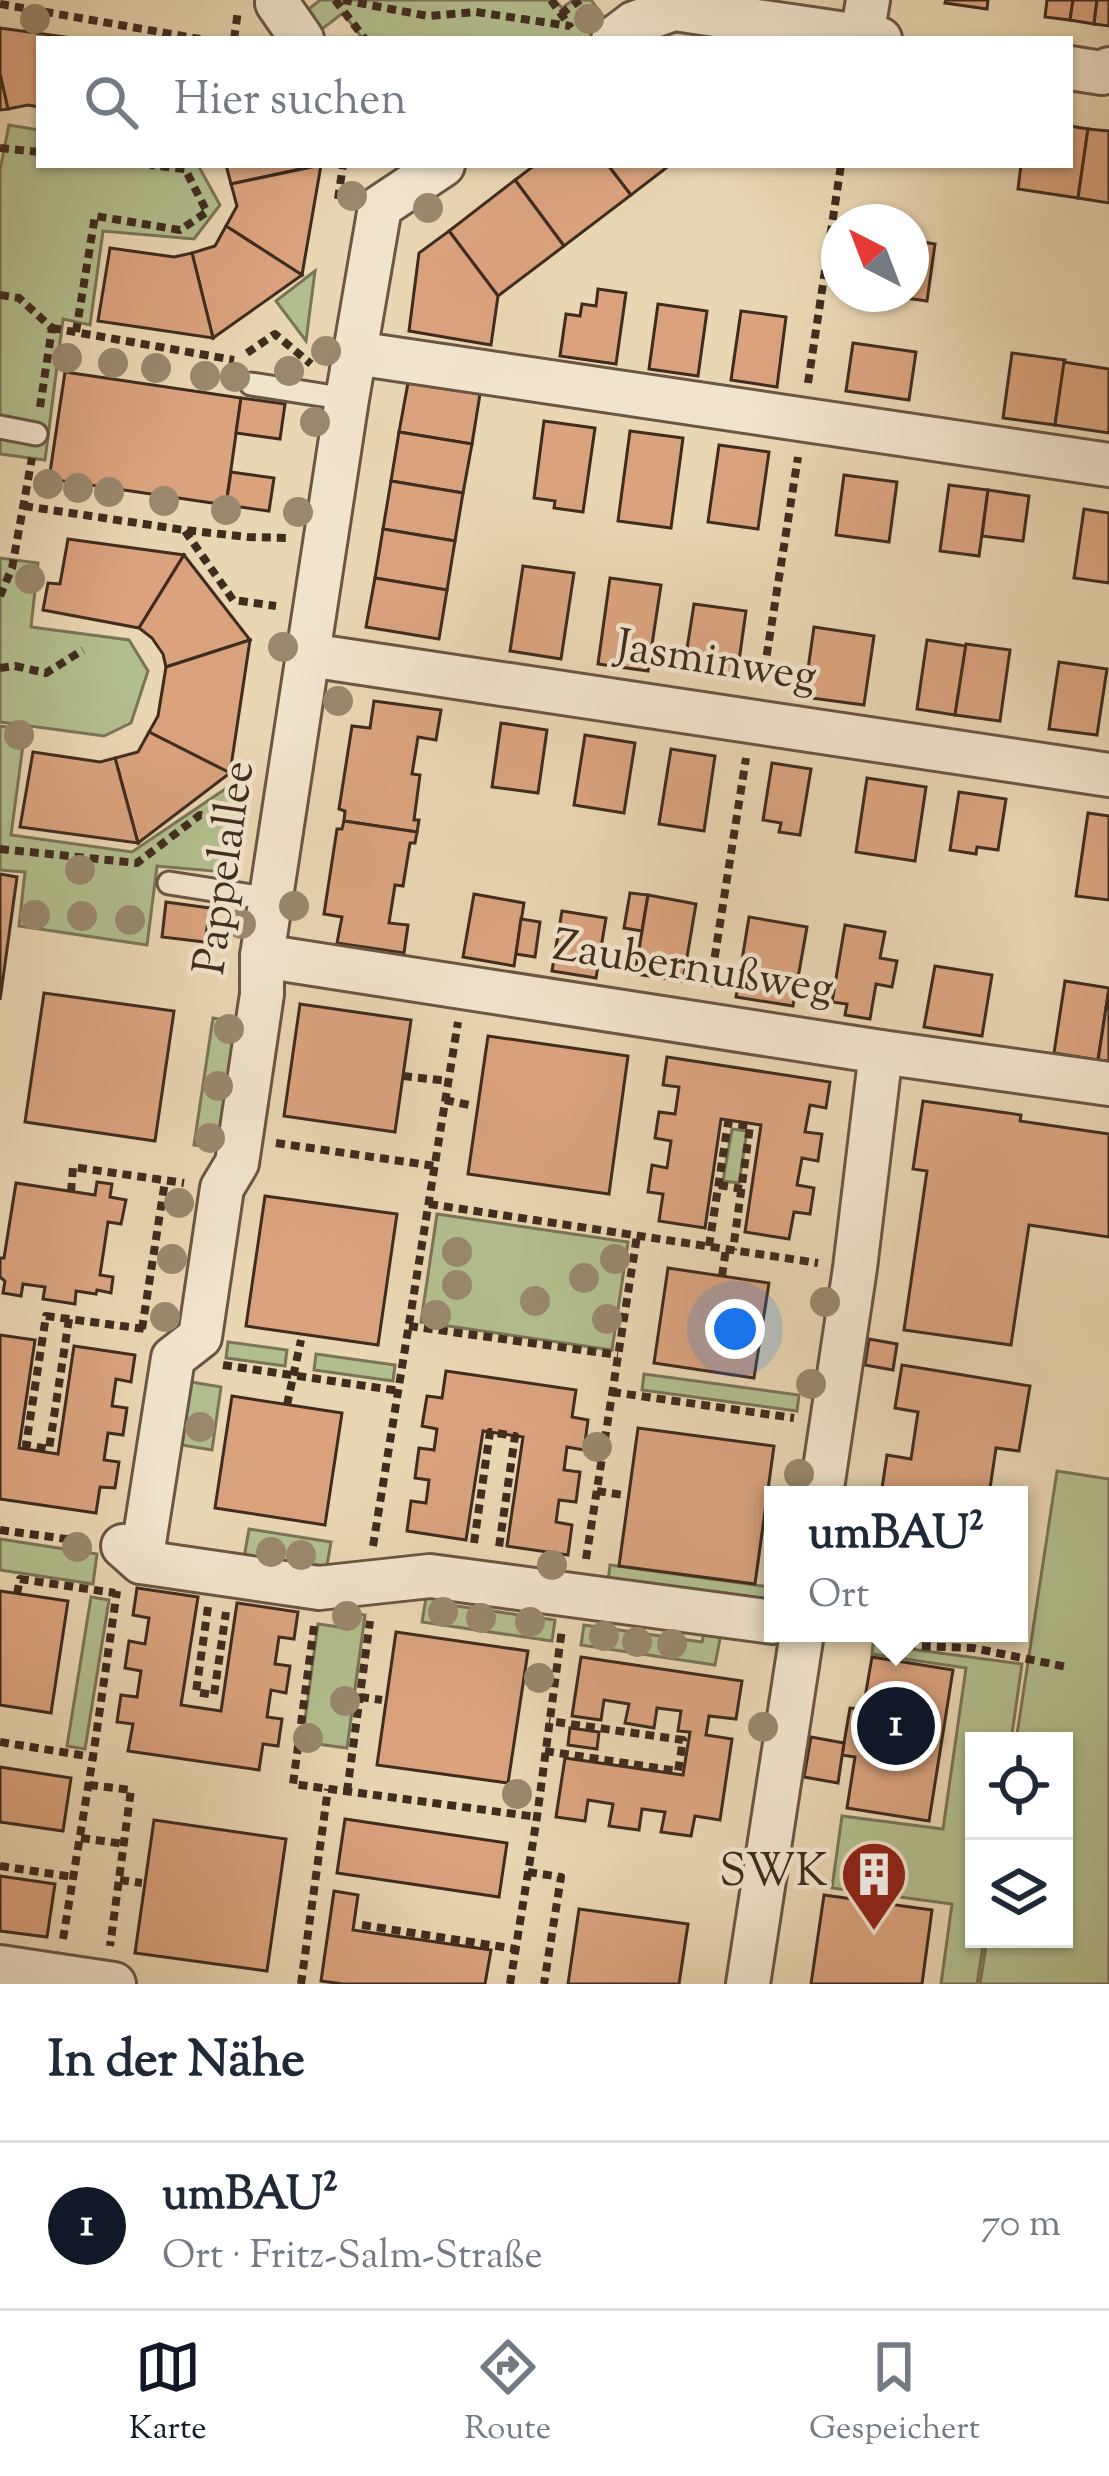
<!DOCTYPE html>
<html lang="de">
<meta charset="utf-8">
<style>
body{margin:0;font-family:"Sorts Mill Goudy",serif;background:#f6f6f7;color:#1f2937}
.controls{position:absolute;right:36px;bottom:36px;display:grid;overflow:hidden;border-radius:0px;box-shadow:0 3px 9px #0004}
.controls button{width:108px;height:108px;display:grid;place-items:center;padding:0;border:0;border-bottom:3px solid #e0e1e3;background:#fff;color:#1f2937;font:60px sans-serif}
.compass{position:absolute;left:821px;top:204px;width:108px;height:108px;border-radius:50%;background:#fff;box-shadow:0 3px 9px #0004;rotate:318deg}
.you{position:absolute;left:735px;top:1329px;width:42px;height:42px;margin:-30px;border:9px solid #fff;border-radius:50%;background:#1a73e8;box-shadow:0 0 0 18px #1a73e833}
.badge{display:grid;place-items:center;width:78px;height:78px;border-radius:50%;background:#111827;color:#fff;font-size:39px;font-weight:700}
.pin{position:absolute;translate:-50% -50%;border:6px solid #fff;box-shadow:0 3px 12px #0006}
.popup{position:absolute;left:764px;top:1486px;width:264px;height:156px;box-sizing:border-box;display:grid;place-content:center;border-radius:0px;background:#fff;filter:drop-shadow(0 3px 9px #0005);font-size:39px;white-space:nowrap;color:#747a83}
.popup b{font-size:45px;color:#1f2937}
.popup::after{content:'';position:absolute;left:50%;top:100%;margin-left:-24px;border:24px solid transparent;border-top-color:#fff}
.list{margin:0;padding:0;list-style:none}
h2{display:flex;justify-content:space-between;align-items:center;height:156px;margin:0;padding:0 48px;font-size:51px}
h2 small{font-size:39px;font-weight:400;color:#747a83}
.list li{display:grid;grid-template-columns:78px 1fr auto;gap:36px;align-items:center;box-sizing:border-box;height:168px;padding:0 48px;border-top:3px solid #e0e1e3}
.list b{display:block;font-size:45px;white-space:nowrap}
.list p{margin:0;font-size:39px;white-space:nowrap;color:#747a83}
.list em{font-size:39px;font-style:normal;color:#747a83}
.icon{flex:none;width:66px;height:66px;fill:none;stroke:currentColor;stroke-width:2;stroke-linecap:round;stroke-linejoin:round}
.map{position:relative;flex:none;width:1109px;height:1984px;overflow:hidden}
.search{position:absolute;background:#fff;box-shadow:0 3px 9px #0004;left:36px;right:36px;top:36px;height:132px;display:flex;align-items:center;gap:30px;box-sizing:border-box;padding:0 42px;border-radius:0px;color:#747a83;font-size:45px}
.sheet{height:324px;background:#fff}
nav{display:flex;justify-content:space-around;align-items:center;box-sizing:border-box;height:168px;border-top:3px solid #e0e1e3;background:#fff;font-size:33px;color:#747a83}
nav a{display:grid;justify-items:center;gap:6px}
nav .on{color:#111827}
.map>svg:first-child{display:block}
.green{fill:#b3be8e;stroke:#7a7556;stroke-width:3}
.building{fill:#daa37e;stroke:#402c1f;stroke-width:3}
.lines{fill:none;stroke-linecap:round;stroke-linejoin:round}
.service-casing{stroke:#6a5644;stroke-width:27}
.minor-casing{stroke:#6a5644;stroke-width:48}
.path{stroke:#402c1f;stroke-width:8;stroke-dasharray:9 6;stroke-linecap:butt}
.service{stroke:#f1e4cd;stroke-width:21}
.minor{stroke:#f1e4cd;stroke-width:42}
.tree{fill:#99886d}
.labels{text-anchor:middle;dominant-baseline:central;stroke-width:9;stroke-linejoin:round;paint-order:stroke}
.street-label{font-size:45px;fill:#402c1f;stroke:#f1e4cd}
.poi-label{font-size:45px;fill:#402c1f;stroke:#f1e4cd;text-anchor:end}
</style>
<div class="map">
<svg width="1109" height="1984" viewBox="0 0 1109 1984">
<rect width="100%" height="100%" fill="#e9d6b2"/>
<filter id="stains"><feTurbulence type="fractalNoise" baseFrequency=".00167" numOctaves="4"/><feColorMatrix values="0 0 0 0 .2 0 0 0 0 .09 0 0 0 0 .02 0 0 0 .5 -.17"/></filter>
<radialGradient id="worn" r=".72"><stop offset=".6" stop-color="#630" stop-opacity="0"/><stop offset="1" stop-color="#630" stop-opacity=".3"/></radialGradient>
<g class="green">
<path d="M320,0H555L562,8L573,0H591L608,23L588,39H363L343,13L318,32L304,13Z"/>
<path d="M9,125L39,130V165H198L220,205L194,239L103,231L90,325L63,319L45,460L0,454V170Z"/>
<path d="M315,271L306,341L276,301Z"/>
<path d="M0,558L38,563L31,627L129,640L148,671L131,723L104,736L0,722Z"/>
<path d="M0,726L25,730L11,835L132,852L240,779L224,872L157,866L147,945L19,926L25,872L0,870Z"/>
<path d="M213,1018L242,1023L223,1149L194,1145Z"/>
<path d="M732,1129L747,1131L739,1183L723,1181Z"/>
<path d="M437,1214L628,1242L612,1350L421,1322Z"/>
<path d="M228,1342L287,1350L285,1366L226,1358Z"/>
<path d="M316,1354L395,1365L393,1381L314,1370Z"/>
<path d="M644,1374L799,1395L797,1411L642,1390Z"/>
<path d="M185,1381L221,1387L212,1450L176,1444Z"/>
<path d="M1057,1471L1109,1479V1984H980L987,1939H1064V1741H1016Z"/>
<path d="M249,1529L331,1542L325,1577L243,1564Z"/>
<path d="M0,1539L97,1554L93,1584L0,1570Z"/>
<path d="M610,1565L769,1587L767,1604L608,1582Z"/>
<path d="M443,1590L442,1604L555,1620L552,1641L422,1622L427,1592Z"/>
<path d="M91,1597L109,1600L85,1749L67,1746Z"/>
<path d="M342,1612L365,1615L347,1748L302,1742L318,1624L340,1627Z"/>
<path d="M584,1625L702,1642L705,1628L712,1630L720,1639L715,1665L581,1645Z"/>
<path d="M873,1644L1022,1664L1011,1741H974V1939H984L977,1984H941L952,1904L832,1888L842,1816L943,1829L966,1668L872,1654Z"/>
</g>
<g class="building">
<path d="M946,0H988L987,9L945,3Z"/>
<path d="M1047,0H1073L1070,20L1045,17Z"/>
<path d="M1073,0H1097L1094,24L1070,20Z"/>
<path d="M1097,0H1109V26L1094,24Z"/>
<path d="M0,28L80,39H39V107L28,105L8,109L0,74Z"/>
<path d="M0,74L8,109L0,110Z"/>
<path d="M1070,126L1088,129L1078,198L1018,189L1021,165H1070Z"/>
<path d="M1088,129L1109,131V203L1078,198Z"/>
<path d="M226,165H319L231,184Z"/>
<path d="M321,165L302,275L226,226L237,206L231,184Z"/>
<path d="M535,165H608L631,195L564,246L515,180Z"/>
<path d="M608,165H670L631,195Z"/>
<path d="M515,180L564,246L498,296L449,231Z"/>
<path d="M226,226L302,275L213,338L192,253L215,246Z"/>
<path d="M449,231L498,296L491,345L409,331L419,253Z"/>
<path d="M911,240L935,244L927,301L878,294H911Z"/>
<path d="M110,248L174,257L192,253L213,338L98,321Z"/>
<path d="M598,289L626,293L616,364L560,356L566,314L580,316L582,304L596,306Z"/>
<path d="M658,304L707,311L698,376L649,369Z"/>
<path d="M741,311L786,317L777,387L731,380Z"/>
<path d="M853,343L916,352L909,400L846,391Z"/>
<path d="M1012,353L1065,360L1055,425L1003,418Z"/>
<path d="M1064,362L1109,369V433L1055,425Z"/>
<path d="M65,372L241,398L226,505L49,479Z"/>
<path d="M408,383L480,394L472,444L399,432Z"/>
<path d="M241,398L285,404L280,439L236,433Z"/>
<path d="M544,421L595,428L583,512L554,508L555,501L534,498Z"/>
<path d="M630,431L683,438L671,528L618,521Z"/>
<path d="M399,432L472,444L463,493L391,481Z"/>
<path d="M719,445L769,452L758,529L708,522Z"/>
<path d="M231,472L274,478L269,511L226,505Z"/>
<path d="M844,475L897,482L889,542L836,535Z"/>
<path d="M391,481L463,493L455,541L383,529Z"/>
<path d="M949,485L988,490L979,556L940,551Z"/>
<path d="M988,490L1029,496L1023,541L982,536Z"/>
<path d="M1084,509L1109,513V583L1074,578Z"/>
<path d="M383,529L455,541L447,590L375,578Z"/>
<path d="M68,539L184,555L139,628L43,610L48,583L60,584Z"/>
<path d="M184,555L250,640L166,667L163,654L152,638L139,628Z"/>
<path d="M523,566L574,573L561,659L510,651Z"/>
<path d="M375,578L447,590L439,639L366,627Z"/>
<path d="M610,578L661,585L648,671L598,664Z"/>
<path d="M694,604L746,611L737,675L684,668Z"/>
<path d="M814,627L874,636L864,705L804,697Z"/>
<path d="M250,640L230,773L149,732L158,716L166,667Z"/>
<path d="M927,640L966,646L955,715L917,709Z"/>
<path d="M966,644L1010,650L1000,721L955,715Z"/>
<path d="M1059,662L1107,669L1097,735L1049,729Z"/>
<path d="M374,701L441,710L436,740L418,737L412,774L420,775L414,820H419L417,832L344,821L345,811L339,809L352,726L370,728Z"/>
<path d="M501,723L547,730L538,793L492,787Z"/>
<path d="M149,732L230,773L138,843L115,758L138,752Z"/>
<path d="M585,735L635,743L624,813L574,805Z"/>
<path d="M671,749L715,756L704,831L659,824Z"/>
<path d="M33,752L100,762L115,758L138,843L20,827Z"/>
<path d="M772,763L811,769L800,835L779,832L781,823L763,820Z"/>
<path d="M867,778L926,787L915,861L856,852Z"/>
<path d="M959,792L1006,799L998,850L977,847L976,854L950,850Z"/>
<path d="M1088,813L1109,816V900L1076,896Z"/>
<path d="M344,821L417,832L415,843H410L403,886L395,885L389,923L408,925L404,953L337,943L342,917L324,914L337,829H342Z"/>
<path d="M0,874L17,877L0,1000Z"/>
<path d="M630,893L648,895L642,931L624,928Z"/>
<path d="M474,894L524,903L514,966L463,957Z"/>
<path d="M648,895L696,904L683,981L635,974Z"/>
<path d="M166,902L210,908L205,942L162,937Z"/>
<path d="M562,911L606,918L596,978L552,971Z"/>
<path d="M749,917L807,927L793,1006L736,997Z"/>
<path d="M521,919L540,922L535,957L516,954Z"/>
<path d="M845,925L885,932L880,958L897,961L892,987L876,984L870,1019L845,1015L847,1004L832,1002Z"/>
<path d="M935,966L992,975L982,1036L924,1027Z"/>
<path d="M1065,981L1109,988L1098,1060L1054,1053Z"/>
<path d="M1109,989V1061L1098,1060Z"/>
<path d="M44,993L174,1011L155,1141L25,1122Z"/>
<path d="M300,1004L411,1020L395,1132L284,1116Z"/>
<path d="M488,1036L628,1056L609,1194L468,1174Z"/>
<path d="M667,1057L830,1082L826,1108L810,1105L805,1132L822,1134L818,1161L802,1158L797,1185L814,1188L810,1214L794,1212L789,1239L745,1232L761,1125L721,1119L705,1228L659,1221L663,1194L648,1192L652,1165L667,1168L671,1141L655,1138L659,1112L675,1114L679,1087L663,1085Z"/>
<path d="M923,1101L1021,1115L1020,1121L1109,1134V1237L1029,1225L1011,1345L904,1330L927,1171L913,1169Z"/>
<path d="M97,1182L112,1184L110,1197L126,1200L121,1224L108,1222L100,1275L113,1277L111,1293L97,1290L96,1294L76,1291L75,1304L43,1299L45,1287L23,1284L21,1296L3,1293L5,1281L0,1277V1258H4L16,1183L95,1195Z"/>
<path d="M265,1196L397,1214L378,1345L246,1326Z"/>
<path d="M668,1268L769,1283L754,1378L654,1363Z"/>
<path d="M0,1335L35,1340L19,1448L58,1454L74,1346L135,1355L131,1382L116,1379L112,1406L127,1408L123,1435L108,1433L104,1460L119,1462L115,1488L100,1487L96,1513L0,1499Z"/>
<path d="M869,1339L897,1344L893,1370L865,1365Z"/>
<path d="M902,1365L1030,1386L1019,1451L996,1448L989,1495H881L887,1455L911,1459L918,1412L895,1408Z"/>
<path d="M446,1371L576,1390L572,1417L588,1420L584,1450L567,1447L564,1470L580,1472L576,1502L559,1500L556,1522L572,1525L568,1555L507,1546L523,1437L483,1431L466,1540L407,1531L411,1501L426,1503L429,1480L415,1478L419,1448L434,1450L437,1429L422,1426L427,1396L442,1398Z"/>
<path d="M232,1396L342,1413L325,1525L215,1508Z"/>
<path d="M638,1428L774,1446L755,1584L619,1566Z"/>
<path d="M137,1588L198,1597L181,1705L221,1711L237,1603L298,1612L294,1639L279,1637L275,1664L290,1666L286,1693L271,1690L267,1717L282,1719L278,1746L263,1744L259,1770L128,1751L133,1724L117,1722L121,1695L137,1697L141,1671L125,1668L129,1641L145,1644L149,1618L133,1615Z"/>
<path d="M0,1591L68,1601L51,1713L0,1705Z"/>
<path d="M396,1632L528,1651L508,1783L377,1765Z"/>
<path d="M581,1657L742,1681L736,1719L709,1716L706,1735L732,1739L720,1820L695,1816L691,1836L661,1832L665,1812L642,1809L639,1830L609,1826L613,1804L588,1800L585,1821L556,1817L565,1758L683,1775L690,1732L678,1731L681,1711L657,1708L654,1728L625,1723L629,1704L604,1700L601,1720L572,1716Z"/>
<path d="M872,1657L953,1670L929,1821L847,1808L855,1757L842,1755L850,1708L863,1709Z"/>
<path d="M570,1728L599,1732L597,1749L568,1745Z"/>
<path d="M811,1737L844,1743L838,1783L804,1777Z"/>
<path d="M0,1767L71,1778L63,1831L0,1822Z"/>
<path d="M345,1819L507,1843L499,1897L337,1873Z"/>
<path d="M154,1820L286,1839L267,1971L135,1953Z"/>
<path d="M0,1876L55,1884L47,1937L0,1931Z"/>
<path d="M334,1891L358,1895L353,1930L491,1950L485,1984H343L321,1981Z"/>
<path d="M824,1895L932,1910L922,1984H811Z"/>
<path d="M579,1909L688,1924L679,1984H568Z"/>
</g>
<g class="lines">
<defs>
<g id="service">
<path d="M251,384L347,399"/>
<path d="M0,427L36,434"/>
<path d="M169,883L271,899"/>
</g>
<g id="minor">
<path d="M277,3L302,39"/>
<path d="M862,36L868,0"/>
<path d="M613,39L634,23L674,9L880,39"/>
<path d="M1070,68L1102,73L1109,69"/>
<path d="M355,353L1109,465"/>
<path d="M309,655L1109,775"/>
<path d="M262,956L881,1052L1109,1084"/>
<path d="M821,1495L855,1268L881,1052"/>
<path d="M123,1546L141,1562L319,1588L430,1576L773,1622"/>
<path d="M141,1562L173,1358L200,1337L222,1188L237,1163L262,994V956L347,399L380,207L443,165"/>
<path d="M0,1967L114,1984"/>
<path d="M748,1984L802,1633"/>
</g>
</defs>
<use href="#service" class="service-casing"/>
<use href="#minor" class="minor-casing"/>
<g class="path">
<path d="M335,0L365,39"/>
<path d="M343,0L428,16L476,12L570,26"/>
<path d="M551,0L571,28"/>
<path d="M0,4L200,39"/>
<path d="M561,14L580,0"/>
<path d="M234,39L238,11"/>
<path d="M0,148L39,152"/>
<path d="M338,199L343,165"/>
<path d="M0,295L19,298L52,328L40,407"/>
<path d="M52,328L234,360"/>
<path d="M76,332L95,216L180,230L207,212L185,169L150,165"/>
<path d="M247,353L275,334L311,364"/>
<path d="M808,383L841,165"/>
<path d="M24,506L184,530L248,537L290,538"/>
<path d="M185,531L233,600L276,606"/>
<path d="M0,596L12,568L32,458"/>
<path d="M0,668L15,666L46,673L83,650"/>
<path d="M762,685L798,457"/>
<path d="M0,849L137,863L200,815L245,822"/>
<path d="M710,987L746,758"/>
<path d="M403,1076L448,1081"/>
<path d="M445,1100L474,1106"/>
<path d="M276,1143L435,1166"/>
<path d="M719,1185L742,1189"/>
<path d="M71,1192L73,1167L184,1183"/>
<path d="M429,1204L818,1263"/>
<path d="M709,1246L728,1123L750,1126L733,1250"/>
<path d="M722,1276L726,1249"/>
<path d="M69,1319L49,1449L26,1445L46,1316L145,1329"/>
<path d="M409,1326L618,1355"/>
<path d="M142,1329L165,1181"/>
<path d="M223,1365L400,1391"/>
<path d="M612,1392L794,1418"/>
<path d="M287,1405L301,1340"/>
<path d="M597,1491L623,1495"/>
<path d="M0,1530L88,1542"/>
<path d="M474,1543L490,1432L515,1436L499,1547"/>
<path d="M373,1546L458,1022"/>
<path d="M586,1559L637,1236"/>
<path d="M17,1594L20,1579L115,1593"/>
<path d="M208,1607L196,1692L214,1695L226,1612"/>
<path d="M314,1626L293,1784L537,1817"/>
<path d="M848,1633L918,1646L973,1648L1067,1667"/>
<path d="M360,1697L382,1700"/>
<path d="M0,1742L93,1757L117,1591"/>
<path d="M545,1751L678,1771L683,1740L549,1721"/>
<path d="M89,1785L131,1790L110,1946"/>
<path d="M347,1792L370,1621"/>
<path d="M81,1838L124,1844"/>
<path d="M0,1866L73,1877"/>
<path d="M528,1872L561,1877L544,1984"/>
<path d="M120,1880L142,1883"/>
<path d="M362,1925L516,1949"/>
<path d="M63,1939L93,1757"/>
<path d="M301,1984L328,1789"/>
<path d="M510,1984L537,1817L562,1629"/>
</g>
<use href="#service" class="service"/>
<use href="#minor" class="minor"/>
</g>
<g class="tree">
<circle cx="35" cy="19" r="15"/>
<circle cx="589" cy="19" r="15"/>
<circle cx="352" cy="196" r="15"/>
<circle cx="428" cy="208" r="15"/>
<circle cx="326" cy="351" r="15"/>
<circle cx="67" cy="358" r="15"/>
<circle cx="113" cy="363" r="15"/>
<circle cx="156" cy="368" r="15"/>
<circle cx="289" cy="371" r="15"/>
<circle cx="205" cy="376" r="15"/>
<circle cx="235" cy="377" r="15"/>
<circle cx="315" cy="422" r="15"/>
<circle cx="48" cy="484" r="15"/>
<circle cx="78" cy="488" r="15"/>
<circle cx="109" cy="492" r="15"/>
<circle cx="164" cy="501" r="15"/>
<circle cx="226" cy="510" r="15"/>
<circle cx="298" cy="512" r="15"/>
<circle cx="30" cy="579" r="15"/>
<circle cx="283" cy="647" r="15"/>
<circle cx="338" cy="701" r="15"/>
<circle cx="19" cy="735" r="15"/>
<circle cx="80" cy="870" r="15"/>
<circle cx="294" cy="906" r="15"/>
<circle cx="35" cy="915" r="15"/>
<circle cx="82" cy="916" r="15"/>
<circle cx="130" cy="920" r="15"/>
<circle cx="241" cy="924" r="15"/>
<circle cx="229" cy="1029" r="15"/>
<circle cx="218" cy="1086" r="15"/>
<circle cx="210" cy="1138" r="15"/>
<circle cx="179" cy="1203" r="15"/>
<circle cx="457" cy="1252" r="15"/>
<circle cx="172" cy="1259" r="15"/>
<circle cx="615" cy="1259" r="15"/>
<circle cx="584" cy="1278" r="15"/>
<circle cx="457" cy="1285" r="15"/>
<circle cx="535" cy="1301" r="15"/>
<circle cx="825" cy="1302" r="15"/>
<circle cx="436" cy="1315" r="15"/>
<circle cx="165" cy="1317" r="15"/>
<circle cx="607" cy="1319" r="15"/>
<circle cx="811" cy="1384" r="15"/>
<circle cx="200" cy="1427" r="15"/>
<circle cx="597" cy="1447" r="15"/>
<circle cx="799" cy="1474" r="15"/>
<circle cx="77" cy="1547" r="15"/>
<circle cx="271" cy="1552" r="15"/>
<circle cx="301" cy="1555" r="15"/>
<circle cx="552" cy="1565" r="15"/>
<circle cx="443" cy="1612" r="15"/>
<circle cx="347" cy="1616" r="15"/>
<circle cx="481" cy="1618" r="15"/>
<circle cx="530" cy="1622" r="15"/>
<circle cx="604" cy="1636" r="15"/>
<circle cx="637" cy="1642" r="15"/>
<circle cx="672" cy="1644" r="15"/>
<circle cx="539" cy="1678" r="15"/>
<circle cx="345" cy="1701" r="15"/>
<circle cx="763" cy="1727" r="15"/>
<circle cx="308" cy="1738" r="15"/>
<circle cx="517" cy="1794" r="15"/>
</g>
<defs>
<symbol id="building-pin" viewBox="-11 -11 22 30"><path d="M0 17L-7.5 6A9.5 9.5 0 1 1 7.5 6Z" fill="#8f2418" stroke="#f1e4cd"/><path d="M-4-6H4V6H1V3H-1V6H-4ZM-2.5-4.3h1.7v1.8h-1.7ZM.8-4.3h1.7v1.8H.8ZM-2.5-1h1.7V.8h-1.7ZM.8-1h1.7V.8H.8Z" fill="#fff"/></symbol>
</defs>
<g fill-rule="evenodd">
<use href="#building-pin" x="836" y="1836" width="76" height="104"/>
</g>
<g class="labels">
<g class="street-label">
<text transform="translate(716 664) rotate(9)">Jasminweg</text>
<text transform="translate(227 868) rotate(-82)">Pappelallee</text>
<text transform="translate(693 970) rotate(9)">Zaubernußweg</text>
</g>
<g class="poi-label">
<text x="828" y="1874">SWK</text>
</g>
</g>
<rect width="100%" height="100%" filter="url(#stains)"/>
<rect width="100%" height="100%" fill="url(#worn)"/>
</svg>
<div class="controls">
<button><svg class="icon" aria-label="locate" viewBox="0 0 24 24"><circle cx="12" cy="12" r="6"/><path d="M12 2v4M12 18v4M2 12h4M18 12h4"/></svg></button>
<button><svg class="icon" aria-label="layers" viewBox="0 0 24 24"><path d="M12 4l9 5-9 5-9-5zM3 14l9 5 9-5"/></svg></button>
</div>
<svg class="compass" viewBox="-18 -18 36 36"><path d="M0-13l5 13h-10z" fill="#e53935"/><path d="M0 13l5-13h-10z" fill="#747a83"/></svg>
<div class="you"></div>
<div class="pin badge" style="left:896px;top:1726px">1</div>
<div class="popup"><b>umBAU²</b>Ort</div>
<div class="search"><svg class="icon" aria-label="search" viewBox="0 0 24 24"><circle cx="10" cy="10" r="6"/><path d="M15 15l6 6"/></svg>Hier suchen</div>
</div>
<section class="sheet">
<h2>In der Nähe<small></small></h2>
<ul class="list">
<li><span class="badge">1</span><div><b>umBAU²</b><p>Ort · Fritz-Salm-Straße</p></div><em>70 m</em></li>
</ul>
</section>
<nav>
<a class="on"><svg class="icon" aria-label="map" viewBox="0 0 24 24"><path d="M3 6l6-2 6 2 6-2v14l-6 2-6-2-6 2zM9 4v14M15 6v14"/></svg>Karte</a>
<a><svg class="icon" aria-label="directions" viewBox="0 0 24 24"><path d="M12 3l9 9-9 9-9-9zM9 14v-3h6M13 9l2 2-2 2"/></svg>Route</a>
<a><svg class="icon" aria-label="saved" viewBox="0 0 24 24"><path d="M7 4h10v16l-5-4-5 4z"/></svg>Gespeichert</a>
</nav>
